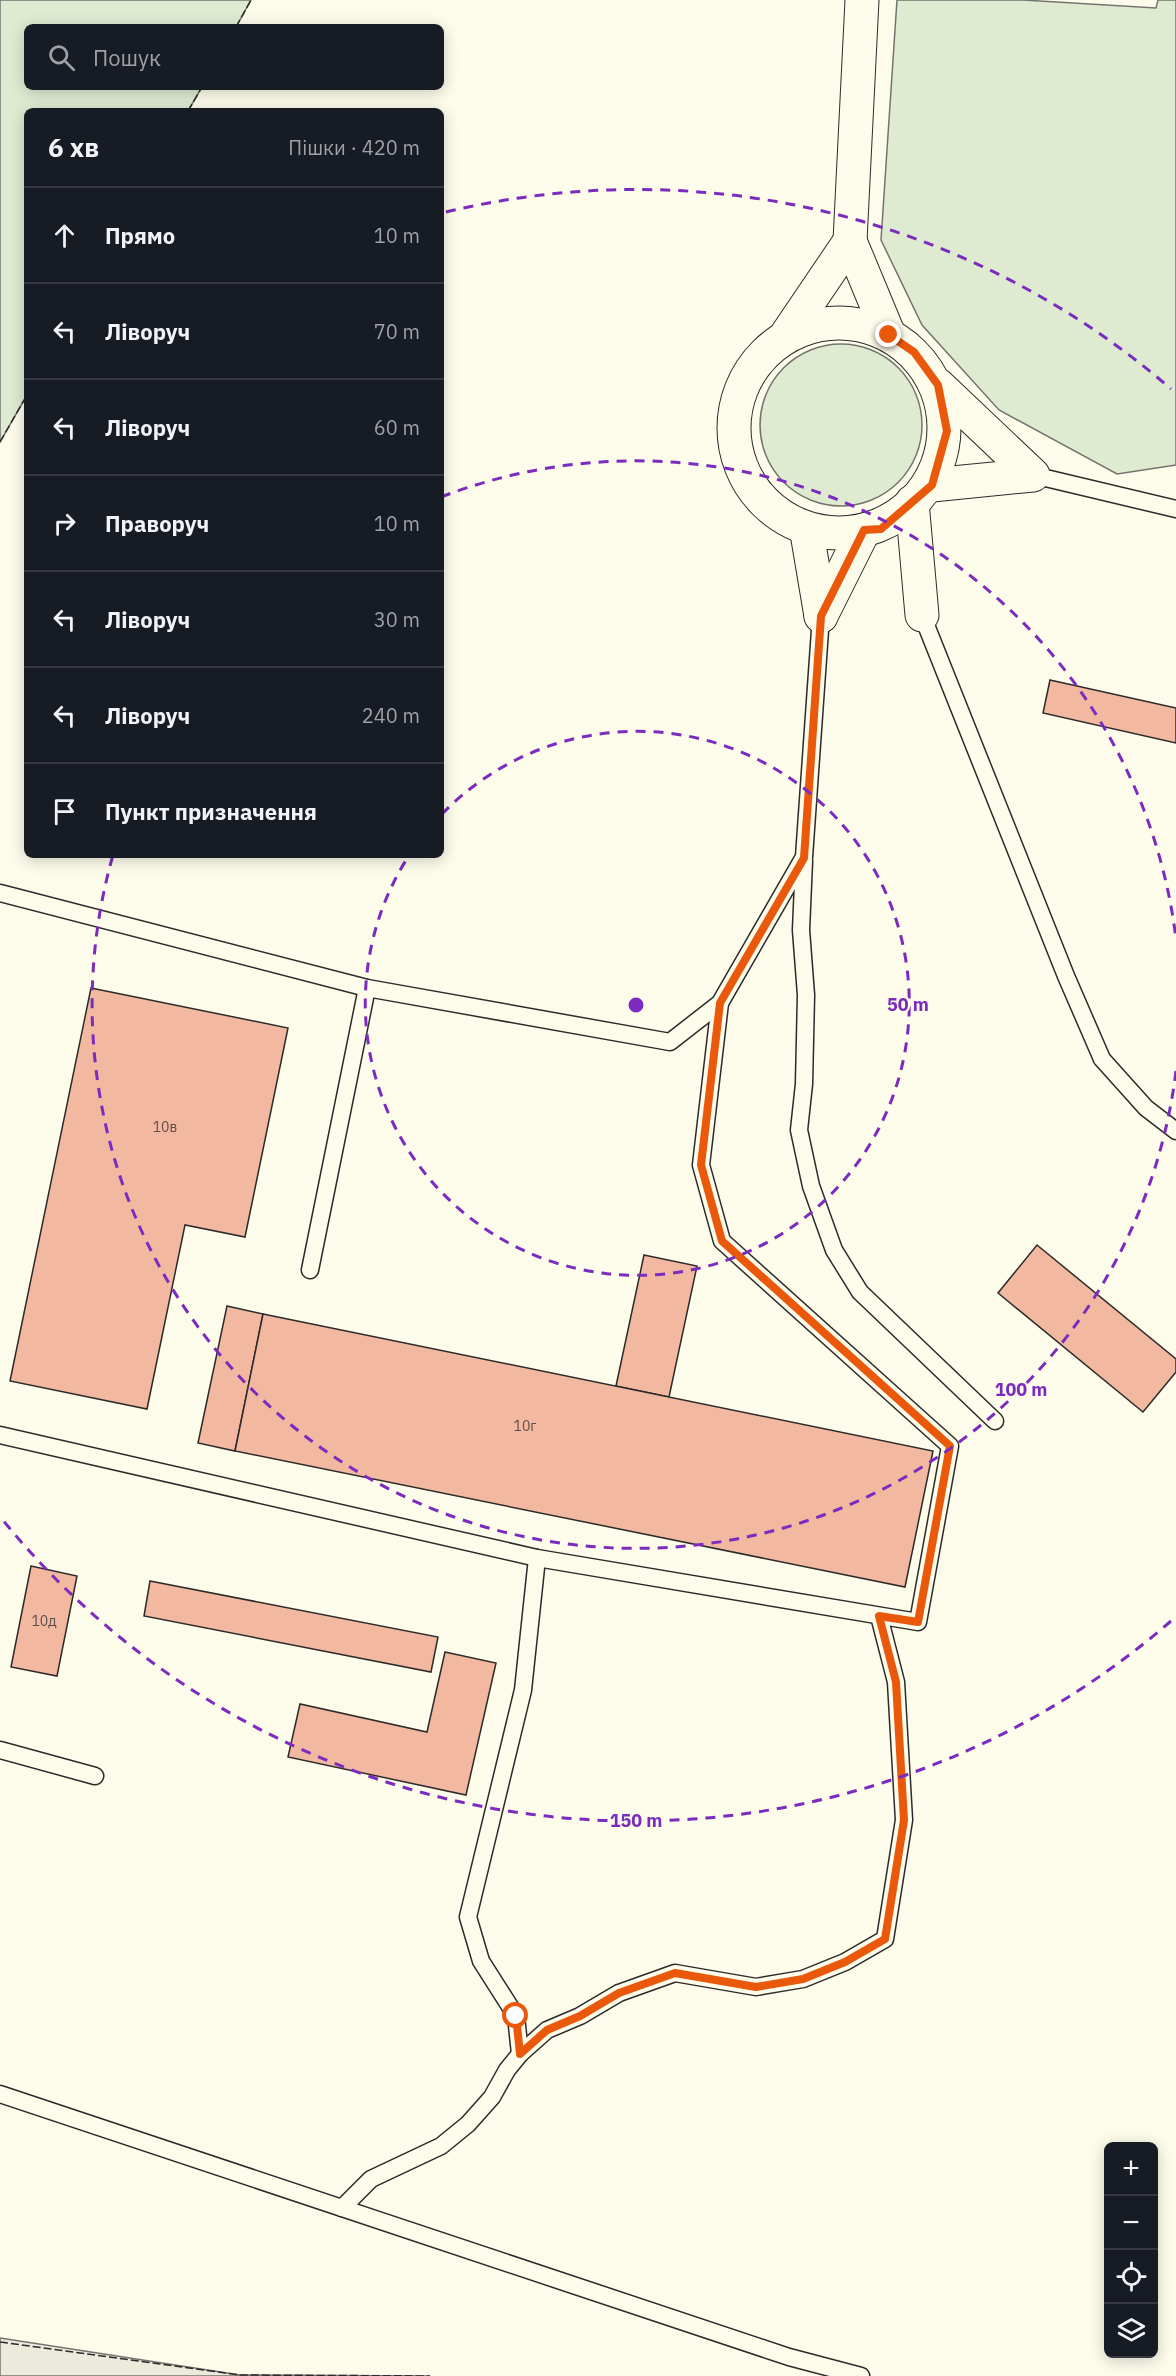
<!DOCTYPE html>
<html lang="uk">
<meta charset="utf-8">
<style>
body{margin:0;font-family:"IBM Plex Sans",sans-serif;background:#20242c;color:#f1f3f6}
.controls{position:absolute;right:18px;bottom:18px;display:grid;overflow:hidden;border-radius:9px;box-shadow:0 3px 15px #0003}
.controls button{width:54px;height:54px;display:grid;place-items:center;padding:0;border:0;border-bottom:2px solid #363941;background:#171b24;color:#f1f3f6;font:30px sans-serif}
.stop{position:absolute;width:18px;height:18px;margin:-14px;border:4px solid #ea580c;border-radius:50%;background:#fff}
.stop.end{background:#ea580c;border-color:#fff;box-shadow:0 2px 6px #0008}
.list{margin:0;padding:0;list-style:none}
h2{display:flex;justify-content:space-between;align-items:center;height:78px;margin:0;padding:0 24px;font-size:26px}
h2 small{font-size:20px;font-weight:400;color:#9ea1a6}
.list li{display:grid;grid-template-columns:39px 1fr auto;gap:18px;align-items:center;box-sizing:border-box;height:96px;padding:0 24px;border-top:2px solid #363941}
.list b{display:block;font-size:22px;white-space:nowrap}
.list em{font-size:20px;font-style:normal;color:#9ea1a6}
.icon{flex:none;width:33px;height:33px;fill:none;stroke:currentColor;stroke-width:2;stroke-linecap:round;stroke-linejoin:round}
.map{position:relative;flex:none;width:1176px;height:2376px;overflow:hidden}
.search{position:absolute;background:#171b24;box-shadow:0 3px 15px #0003;left:24px;top:24px;width:420px;height:66px;display:flex;align-items:center;gap:15px;box-sizing:border-box;padding:0 21px;border-radius:9px;color:#9ea1a6;font-size:22px}
.panel{position:absolute;background:#171b24;box-shadow:0 3px 15px #0003;left:24px;top:108px;width:420px;height:750px;border-radius:9px}
.map>svg:first-child{display:block}
.green{fill:#deebd1;stroke:#74746e;stroke-width:1.5}
.parking{fill:#eceadb;stroke:#74746e;stroke-width:1.5}
.building{fill:#f2b8a0;stroke:#2b2b2b;stroke-width:1.5}
.lines{fill:none;stroke-linecap:round;stroke-linejoin:round}
.lane-casing{stroke:#2b2b2b;stroke-width:19}
.street-casing{stroke:#2b2b2b;stroke-width:35}
.lane{stroke:#fdfbea;stroke-width:16}
.street{stroke:#fdfbea;stroke-width:33}
.fence{stroke:#2b2b2b;stroke-width:1.5;stroke-dasharray:8 3;stroke-linecap:butt}
.route{stroke:#ea580c;stroke-width:8}
.ring{fill:none;stroke:#7b2cbf;stroke-width:3;stroke-dasharray:10 8}
.labels{text-anchor:middle;dominant-baseline:central;stroke-width:4.5;stroke-linejoin:round;paint-order:stroke}
.number-label{font-size:14px;fill:#5d4e48}
.centre{fill:#7b2cbf;stroke:#fdfbea;stroke-width:3}
.ring-label{font-size:18px;text-anchor:middle;font-weight:bold;fill:#7b2cbf;stroke:#fdfbea;stroke-width:4.5;stroke-linejoin:round;paint-order:stroke}
</style>
<div class="map">
<svg width="1176" height="2376" viewBox="0 0 1176 2376">
<rect width="100%" height="100%" fill="#fdfbea"/>
<g class="green">
<path d="M0,0H251L236,27H27V87H202L188,111H27V395L0,442Z"/>
<path d="M897,0H1023L1156,8L1158,0H1176V465L1117,474L999,410L922,325L881,240Z"/>
<circle cx="841" cy="425" r="81"/>
</g>
<path class="parking" d="M0,2338L240,2375L430,2376H0Z"/>
<g class="building">
<path d="M1050,680L1176,708V743L1043,713Z"/>
<path d="M91,988L288,1028L245,1237L185,1225L147,1409L10,1381Z"/>
<path d="M1037,1245L1176,1359V1372L1143,1412L998,1293Z"/>
<path d="M644,1255L697,1266L669,1397L616,1386Z"/>
<path d="M227,1306L263,1314L235,1451L198,1443Z"/>
<path d="M263,1314L933,1451L905,1587L235,1451Z"/>
<path d="M31,1566L77,1576L57,1676L11,1667Z"/>
<path d="M150,1581L438,1637L431,1672L144,1616Z"/>
<path d="M445,1652L496,1663L466,1795L288,1757L300,1704L427,1732Z"/>
</g>
<g class="lines">
<defs>
<g id="lane">
<path d="M1033,475L1176,509"/>
<path d="M922,615L1066,976L1102,1059L1146,1108L1176,1131"/>
<path d="M804,861L801,930L806,995L804,1084L799,1130L811,1186L834,1250L860,1292L995,1421"/>
<path d="M0,893L367,988L670,1042L720,1003L804,857L821,616"/>
<path d="M310,1270L367,988"/>
<path d="M0,1435L537,1558L918,1622L950,1446L722,1241L701,1165L720,1003"/>
<path d="M0,1750L95,1776"/>
<path d="M520,2054L516,2016L481,1961L468,1917L523,1690L537,1558"/>
<path d="M0,2094L789,2357L861,2376"/>
<path d="M342,2208L371,2179L441,2146L468,2124L492,2097L507,2070L520,2054L547,2030L580,2016L619,1993L675,1973L756,1987L803,1979L845,1962L885,1939L904,1820L896,1682L879,1616"/>
</g>
<g id="street">
<path d="M850,241L862,0"/>
<circle cx="839" cy="428" r="105"/>
<path d="M787,334L850,241L889,335"/>
<path d="M932,485L1033,475L938,385"/>
<path d="M912,502L922,615"/>
<path d="M807,533L821,616"/>
<path d="M821,616L864,530"/>
</g>
</defs>
<use href="#lane" class="lane-casing"/>
<use href="#street" class="street-casing"/>
<use href="#lane" class="lane"/>
<use href="#street" class="street"/>
<g class="fence">
<path d="M236,27L251,0"/>
<path d="M188,111L202,87"/>
<path d="M0,442L27,395"/>
<path d="M0,2342L240,2375L430,2376"/>
</g>
</g>
<g class="lines">
<path class="route" d="M516,2016L520,2054L547,2030L580,2016L619,1993L675,1973L756,1987L803,1979L845,1962L885,1939L904,1820L896,1682L879,1616L918,1622L950,1446L722,1241L701,1165L720,1003L804,858L821,616L864,530L881,529L932,485L947,431L938,385L914,352L889,335"/>
</g>
<g class="ring">
<path d="M442 814A272 272 0 1 1 408 857"/>
<path d="M1176 1071A544 544 0 1 1 113 855M441 497A544 544 0 0 1 1176 939"/>
<path d="M1171 1621A816 816 0 0 1 2 1519M446 212A816 816 0 0 1 1171 389"/>
</g>
<g class="labels">
<g class="number-label">
<text x="165" y="1127">10в</text>
<text x="525" y="1426">10г</text>
<text x="44" y="1621">10д</text>
</g>
</g>
<circle cx="636" cy="1005" r="9" class="centre"/>
<g class="ring-label">
<text x="908" y="1011">50 m</text>
<text x="1021" y="1396">100 m</text>
<text x="636" y="1827">150 m</text>
</g>
</svg>
<div class="controls">
<button>+</button>
<button>−</button>
<button><svg class="icon" aria-label="locate" viewBox="0 0 24 24"><circle cx="12" cy="12" r="6"/><path d="M12 2v4M12 18v4M2 12h4M18 12h4"/></svg></button>
<button><svg class="icon" aria-label="layers" viewBox="0 0 24 24"><path d="M12 4l9 5-9 5-9-5zM3 14l9 5 9-5"/></svg></button>
</div>
<div class="stop" style="left:516px;top:2016px"></div>
<div class="stop end" style="left:889px;top:335px"></div>
<div class="search"><svg class="icon" aria-label="search" viewBox="0 0 24 24"><circle cx="10" cy="10" r="6"/><path d="M15 15l6 6"/></svg>Пошук</div>
<section class="panel">
<h2>6 хв<small>Пішки · 420 m</small></h2>
<ul class="list">
<li><svg class="icon" aria-label="ahead" viewBox="0 0 24 24"><path d="M12 20V5M6 11l6-6 6 6"/></svg><div><b>Прямо</b></div><em>10 m</em></li>
<li><svg class="icon" aria-label="left" viewBox="0 0 24 24"><path d="M17 20v-9H6M10 6l-5 5 5 5"/></svg><div><b>Ліворуч</b></div><em>70 m</em></li>
<li><svg class="icon" aria-label="left" viewBox="0 0 24 24"><path d="M17 20v-9H6M10 6l-5 5 5 5"/></svg><div><b>Ліворуч</b></div><em>60 m</em></li>
<li><svg class="icon" aria-label="right" viewBox="0 0 24 24"><path d="M7 20v-9h11M14 6l5 5-5 5"/></svg><div><b>Праворуч</b></div><em>10 m</em></li>
<li><svg class="icon" aria-label="left" viewBox="0 0 24 24"><path d="M17 20v-9H6M10 6l-5 5 5 5"/></svg><div><b>Ліворуч</b></div><em>30 m</em></li>
<li><svg class="icon" aria-label="left" viewBox="0 0 24 24"><path d="M17 20v-9H6M10 6l-5 5 5 5"/></svg><div><b>Ліворуч</b></div><em>240 m</em></li>
<li><svg class="icon" aria-label="arrive" viewBox="0 0 24 24"><path d="M6 21V4h12l-3 4 3 4H6"/></svg><div><b>Пункт призначення</b></div></li>
</ul>
</section>
</div>
